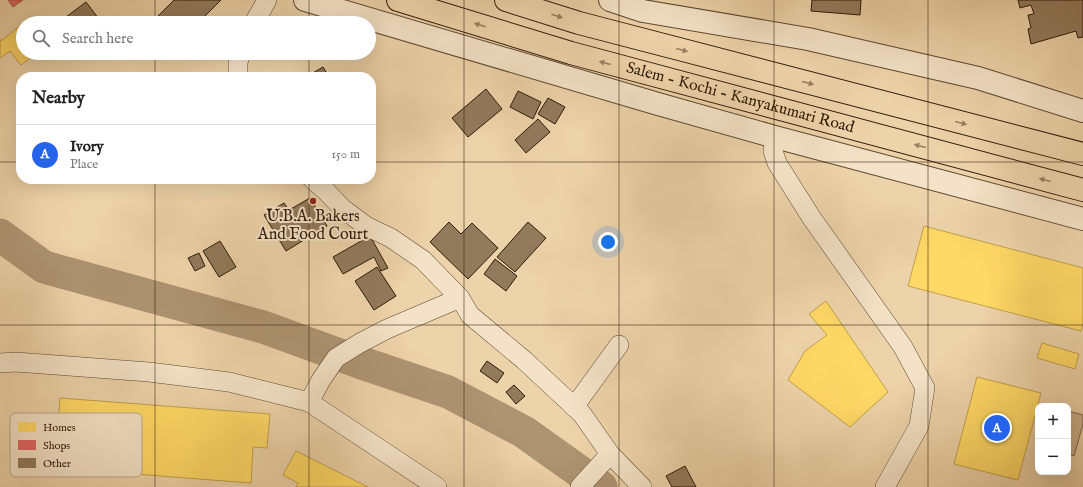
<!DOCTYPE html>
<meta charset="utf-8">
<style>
body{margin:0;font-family:"IM FELL English",serif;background:#f2f2f2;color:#222}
.controls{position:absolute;right:12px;bottom:12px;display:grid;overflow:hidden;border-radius:8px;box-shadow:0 4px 16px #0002}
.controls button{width:36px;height:36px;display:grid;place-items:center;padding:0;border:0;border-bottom:1px solid #e0e0e0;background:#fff;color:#222;font:20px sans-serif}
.you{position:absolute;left:608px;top:242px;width:14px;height:14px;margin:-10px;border:3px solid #fff;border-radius:50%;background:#1a73e8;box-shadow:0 0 0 6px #1a73e833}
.badge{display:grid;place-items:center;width:26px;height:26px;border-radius:50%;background:#2563eb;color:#fff;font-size:13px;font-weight:700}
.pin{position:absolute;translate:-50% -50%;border:2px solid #fff;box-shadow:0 1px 4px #0006}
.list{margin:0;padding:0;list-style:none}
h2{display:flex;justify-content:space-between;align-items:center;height:52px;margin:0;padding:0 16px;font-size:17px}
h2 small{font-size:13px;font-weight:400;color:#767676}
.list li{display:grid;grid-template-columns:26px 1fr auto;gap:12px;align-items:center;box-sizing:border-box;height:60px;padding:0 16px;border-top:1px solid #e0e0e0}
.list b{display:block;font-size:15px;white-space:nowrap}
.list p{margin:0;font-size:13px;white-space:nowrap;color:#767676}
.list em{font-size:13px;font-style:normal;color:#767676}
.icon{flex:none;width:22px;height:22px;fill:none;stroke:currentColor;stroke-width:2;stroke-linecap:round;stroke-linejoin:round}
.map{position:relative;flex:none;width:1083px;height:487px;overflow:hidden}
.search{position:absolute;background:#fff;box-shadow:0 4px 16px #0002;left:16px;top:16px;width:360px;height:44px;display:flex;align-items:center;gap:10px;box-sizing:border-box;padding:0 14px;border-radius:22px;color:#767676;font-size:15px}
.panel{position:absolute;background:#fff;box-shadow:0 4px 16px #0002;left:16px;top:72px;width:360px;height:112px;border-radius:16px}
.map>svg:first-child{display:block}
.green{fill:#cdb38e;stroke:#7e664b}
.homes{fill:#ffd966;stroke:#c19f4a}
.shops{fill:#e06666;stroke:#ab4f4a}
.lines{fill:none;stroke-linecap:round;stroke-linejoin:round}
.river{stroke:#ad9472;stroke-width:33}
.building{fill:#927a5c;stroke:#301908}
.minor-casing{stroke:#5f4830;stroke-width:20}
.tertiary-casing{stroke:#5f4830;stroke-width:24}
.trunk-casing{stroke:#301908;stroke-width:24}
.minor{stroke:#f3e2c7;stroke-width:19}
.tertiary{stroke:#f3e2c7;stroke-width:22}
.trunk{stroke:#edd3a9;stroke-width:22}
.oneway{fill:#987f61}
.grid{fill:none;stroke:#301908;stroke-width:1;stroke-opacity:0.55}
.poi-dot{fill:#8f2418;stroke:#f3e2c7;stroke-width:1.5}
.labels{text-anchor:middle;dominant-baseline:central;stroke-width:4;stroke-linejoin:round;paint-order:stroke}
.street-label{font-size:16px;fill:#301908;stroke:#f3e2c7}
.poi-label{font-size:16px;fill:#301908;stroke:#f3e2c7}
.key{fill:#f3e2c7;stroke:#b8a68e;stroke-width:1}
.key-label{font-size:11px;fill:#301908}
</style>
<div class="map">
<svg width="1083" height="487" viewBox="0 0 1083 487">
<rect width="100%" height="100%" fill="#edd3a9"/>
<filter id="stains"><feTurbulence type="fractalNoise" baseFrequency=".005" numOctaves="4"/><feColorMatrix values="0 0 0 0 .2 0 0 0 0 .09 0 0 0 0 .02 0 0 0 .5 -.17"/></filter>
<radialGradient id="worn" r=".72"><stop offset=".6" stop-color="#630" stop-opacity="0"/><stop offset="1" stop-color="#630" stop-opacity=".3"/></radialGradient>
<path class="green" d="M1068,411L1083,415V424L1074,456L1068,454Z"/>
<g class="homes">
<path d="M22,24L23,26V53H37L21,65L10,51L0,58V39L1,41Z"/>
<path d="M924,226L1083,268V323L1081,331L908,286Z"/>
<path d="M826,301L888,392L850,427L788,380L805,351L827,335L809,314Z"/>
<path d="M1042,343L1079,354L1075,369L1037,358Z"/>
<path d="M977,377L1041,393L1018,480L954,464Z"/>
<path d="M60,398L270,414L267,448L253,447L251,483L70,469L73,435L57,434Z"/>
<path d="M296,451L368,487H296L298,483L283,475Z"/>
</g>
<path class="shops" d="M8,0H23L13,7Z"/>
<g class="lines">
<path class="river" d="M0,235L44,267L263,327L359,362L448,392L524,432L601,487"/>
</g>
<g class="building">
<path d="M174,0H221L198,23H151Z"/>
<path d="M812,0H861L860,15L811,11Z"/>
<path d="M1018,0H1083V37L1078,38L1076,31L1031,44L1028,29L1031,28L1028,15L1034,14L1031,5L1020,8Z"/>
<path d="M86,2L102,23H64L62,20Z"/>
<path d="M323,67L329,77H306Z"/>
<path d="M486,89L502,109L468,137L452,118Z"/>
<path d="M518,91L541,102L533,119L510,107Z"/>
<path d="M548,98L565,107L555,124L538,114Z"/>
<path d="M538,119L550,132L526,153L515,140Z"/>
<path d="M310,198L327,226L286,251L264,215L284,203L289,210Z"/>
<path d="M449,222L461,234L472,223L498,248L468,279L430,242Z"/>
<path d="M528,222L546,238L515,272L497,257Z"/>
<path d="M370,236L388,268L381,271L374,257L343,274L333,257Z"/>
<path d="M220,241L236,267L219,277L203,251Z"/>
<path d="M199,253L205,266L195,271L188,258Z"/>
<path d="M495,259L517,276L506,291L484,274Z"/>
<path d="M377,267L396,296L374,310L355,281Z"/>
<path d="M487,361L504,373L497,383L480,371Z"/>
<path d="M514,385L525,396L516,404L506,392Z"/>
<path d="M685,466L696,487H672L666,476Z"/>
</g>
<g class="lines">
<defs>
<g id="minor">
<path d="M254,23L267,0"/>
<path d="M238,77V62L241,53"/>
<path d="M775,137L773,151L777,163L811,217L903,347L925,388L919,426L885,487"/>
<path d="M312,179L326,191L342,208L366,226L391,238L423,260L460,298L470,315L524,360L582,414L610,454L642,487"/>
<path d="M0,363L16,362L149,372L229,382L309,402L437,487"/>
<path d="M309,402L321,380L336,358L360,343L387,329L460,298"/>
<path d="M574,407L619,345"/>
<path d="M580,487L610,454"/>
</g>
<g id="tertiary">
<path d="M305,0L658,104L775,137L1083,219"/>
<path d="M610,0L643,11L808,39L978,78L1083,111"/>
</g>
<g id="trunk">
<path id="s1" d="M398,0L571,53L1083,190"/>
<path d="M506,0L579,23L1083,154"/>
</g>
</defs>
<use href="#minor" class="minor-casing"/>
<use href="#tertiary" class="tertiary-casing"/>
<use href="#trunk" class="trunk-casing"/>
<use href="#minor" class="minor"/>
<use href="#tertiary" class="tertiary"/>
<use href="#trunk" class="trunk"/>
</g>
<defs><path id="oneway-solid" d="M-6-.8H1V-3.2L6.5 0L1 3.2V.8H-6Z"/></defs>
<g class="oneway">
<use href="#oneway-solid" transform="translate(557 16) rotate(18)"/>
<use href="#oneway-solid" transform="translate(480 25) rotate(-163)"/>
<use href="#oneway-solid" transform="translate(682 50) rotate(15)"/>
<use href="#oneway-solid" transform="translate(605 63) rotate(-165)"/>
<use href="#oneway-solid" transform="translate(808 83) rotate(15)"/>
<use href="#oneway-solid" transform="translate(961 123) rotate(15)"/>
<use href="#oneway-solid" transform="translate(920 146) rotate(-165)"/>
<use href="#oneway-solid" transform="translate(1045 180) rotate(-165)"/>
</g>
<path class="grid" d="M155,0V23M309,0V23M464,0V487M619,0V487M774,0V487M928,0V487M155,53V77M309,53V77M0,162H21M371,162H1083M155,179V487M309,179V487M0,325H1083"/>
<circle class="poi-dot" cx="313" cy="201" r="4"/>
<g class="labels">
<g class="street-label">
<text stroke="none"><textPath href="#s1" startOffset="356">Salem - Kochi - Kanyakumari Road</textPath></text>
</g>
<g class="poi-label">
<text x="313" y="217">U.B.A. Bakers<tspan x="313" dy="18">And Food Court</tspan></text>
</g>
</g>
<rect x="10" y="413" width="132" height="64" rx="6" class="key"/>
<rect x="18" y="422" width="18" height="10" fill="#ffd966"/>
<rect x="18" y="440" width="18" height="10" fill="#e06666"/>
<rect x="18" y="458" width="18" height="10" fill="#927a5c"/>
<g class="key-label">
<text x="43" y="431">Homes</text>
<text x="43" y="449">Shops</text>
<text x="43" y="467">Other</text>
</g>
<rect width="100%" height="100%" filter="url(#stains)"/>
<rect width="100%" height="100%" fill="url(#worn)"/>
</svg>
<div class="controls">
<button>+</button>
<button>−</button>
</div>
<div class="you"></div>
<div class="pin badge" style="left:997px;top:428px">A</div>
<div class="search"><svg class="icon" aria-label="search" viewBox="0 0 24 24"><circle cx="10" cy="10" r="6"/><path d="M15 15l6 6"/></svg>Search here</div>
<section class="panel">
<h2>Nearby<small></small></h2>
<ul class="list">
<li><span class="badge">A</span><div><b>Ivory</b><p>Place</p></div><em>150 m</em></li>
</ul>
</section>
</div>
